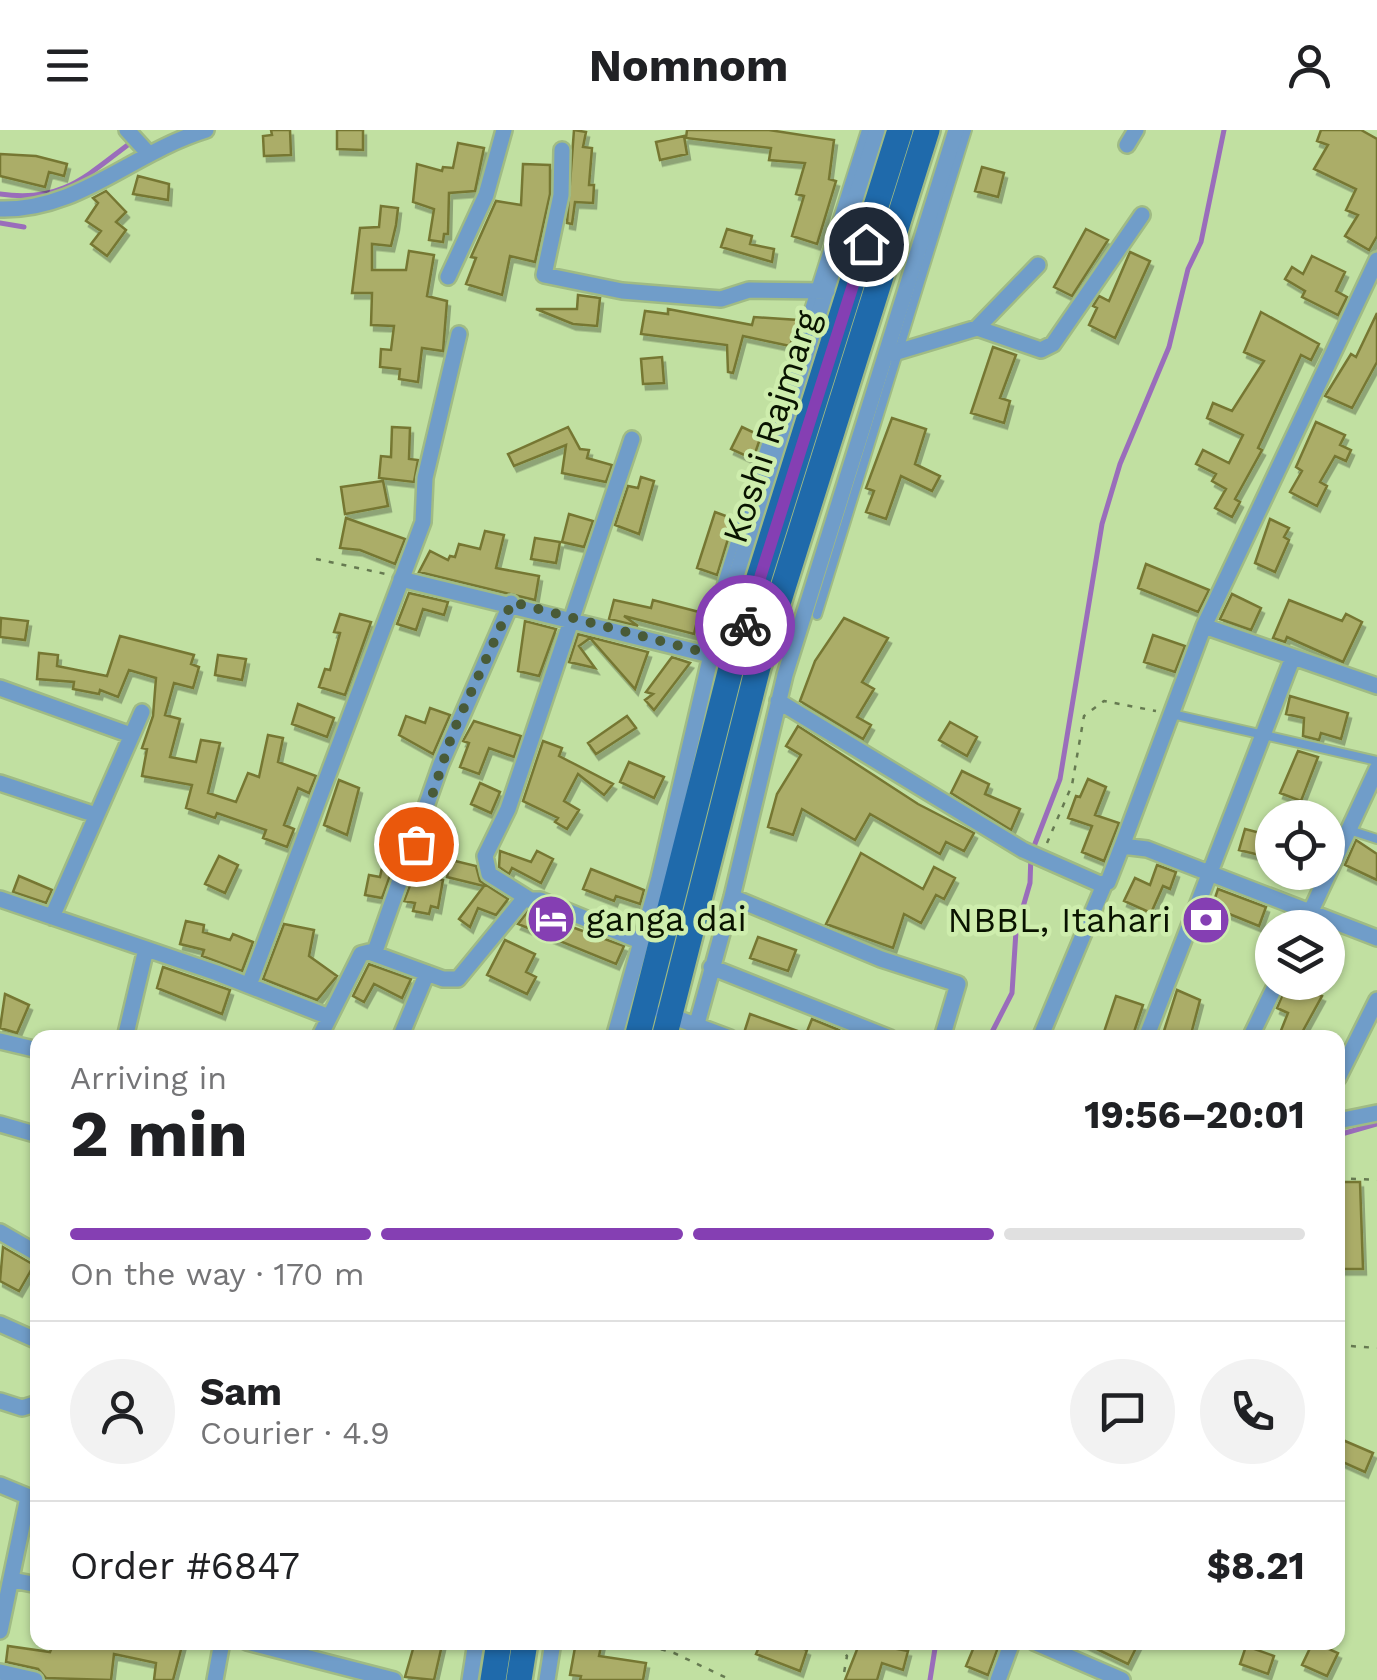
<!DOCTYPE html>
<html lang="en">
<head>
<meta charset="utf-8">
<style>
	:root { --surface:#fff; --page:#f2f2f2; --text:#202124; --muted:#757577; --line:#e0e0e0; --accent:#853fb3 }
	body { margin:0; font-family:"Work Sans",sans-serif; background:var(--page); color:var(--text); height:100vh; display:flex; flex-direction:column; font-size:38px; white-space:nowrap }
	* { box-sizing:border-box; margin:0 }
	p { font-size:32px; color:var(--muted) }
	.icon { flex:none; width:55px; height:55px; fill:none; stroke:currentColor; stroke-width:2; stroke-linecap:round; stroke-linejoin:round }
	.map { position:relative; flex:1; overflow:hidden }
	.side { position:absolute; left:30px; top:900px; width:1315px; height:620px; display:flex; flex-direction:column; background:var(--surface); border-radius:20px; box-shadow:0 2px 8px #0004 }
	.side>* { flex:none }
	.tools { position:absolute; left:1255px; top:670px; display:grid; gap:20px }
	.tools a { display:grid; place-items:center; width:90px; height:90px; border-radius:50%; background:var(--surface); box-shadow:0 2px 8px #0004; font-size:50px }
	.pin { position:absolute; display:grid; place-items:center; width:85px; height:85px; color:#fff; margin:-42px; border:5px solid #fff; border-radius:50%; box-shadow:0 2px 10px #0007 }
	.courier { position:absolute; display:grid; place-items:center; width:100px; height:100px; margin:-50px; border:8px solid #853fb3; border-radius:50%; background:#fff; color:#222; box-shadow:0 2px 12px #0007 }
	.overview em { font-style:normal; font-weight:700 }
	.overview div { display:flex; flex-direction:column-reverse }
	.overview { display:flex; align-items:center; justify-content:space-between; height:170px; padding:0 40px }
	h1 { font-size:65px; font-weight:700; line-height:75px }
	.bar { display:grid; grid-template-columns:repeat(4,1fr); gap:15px 10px; align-content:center; height:120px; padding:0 40px }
	.bar i { height:12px; border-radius:8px; background:var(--line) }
	.bar .current { background:var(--accent) }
	.bar p { grid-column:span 4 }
	.line { display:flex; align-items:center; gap:25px; padding:0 40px; border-top:2px solid var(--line) }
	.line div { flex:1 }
	.round { display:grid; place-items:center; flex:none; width:105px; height:105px; border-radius:52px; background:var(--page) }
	header { display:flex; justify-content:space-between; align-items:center; height:130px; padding:0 40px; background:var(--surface); font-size:45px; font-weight:700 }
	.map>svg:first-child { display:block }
</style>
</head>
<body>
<header><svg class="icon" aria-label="menu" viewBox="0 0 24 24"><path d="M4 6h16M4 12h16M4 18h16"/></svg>Nomnom<svg class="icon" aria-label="person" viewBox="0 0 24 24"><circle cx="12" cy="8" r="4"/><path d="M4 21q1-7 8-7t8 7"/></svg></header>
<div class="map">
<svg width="1377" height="1550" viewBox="0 0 1377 1550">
	<defs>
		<filter id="shadow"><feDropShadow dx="3" dy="5.5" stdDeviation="0" flood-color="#0004"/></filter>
	</defs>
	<rect width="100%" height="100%" fill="#c1e0a1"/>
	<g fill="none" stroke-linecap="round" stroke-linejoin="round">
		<path stroke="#9a6dbb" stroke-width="5" d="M 0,64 C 60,73 84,48 129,14
			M 0,93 L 24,97
			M 989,908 L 1012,863 L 1016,801 L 1030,753 L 1031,724 L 1060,649 L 1102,394 L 1120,334 L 1169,217 L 1188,139 L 1201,112 L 1224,0
			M 1338,1005 L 1377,994
			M 930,1550 L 936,1512"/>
	</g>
	<path fill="#abad68" stroke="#767733" stroke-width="2.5" filter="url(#shadow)" d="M 271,0 L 290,0 L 291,25 L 264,26 L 263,6 L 272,5 Z
		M 337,0 L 363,0 L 363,20 L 337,19 Z
		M 574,0 L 586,2 L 583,17 L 592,18 L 589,55 L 594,55 L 593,73 L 575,72 L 572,94 L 567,93 Z
		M 687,0 L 769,0 L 834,10 L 829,49 L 836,51 L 817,114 L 792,106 L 804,66 L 796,64 L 805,33 L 769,30 L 771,18 L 686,8 Z
		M 1321,0 L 1361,0 L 1377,9 L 1377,106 L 1369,120 L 1345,106 L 1358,85 L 1346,80 L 1356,59 L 1314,39 L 1328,15 L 1317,11 Z
		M 684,6 L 687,24 L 660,30 L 656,12 Z
		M 458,13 L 484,18 L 475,61 L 449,63 L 448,104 L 444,104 L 443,112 L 429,110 L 434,79 L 413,72 L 417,34 L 442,41 L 443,37 L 453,38 Z
		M 0,24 L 36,26 L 67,34 L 64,46 L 49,42 L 45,57 L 0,46 Z
		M 523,34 L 550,35 L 550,64 L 535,132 L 510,126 L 502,165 L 466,154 L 476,128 L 471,127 L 496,71 L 521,75 Z
		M 982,37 L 1004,43 L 998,67 L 975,61 Z
		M 138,46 L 169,54 L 168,70 L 133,64 Z
		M 106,61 L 126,82 L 116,92 L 126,100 L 107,126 L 91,114 L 101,101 L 86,91 L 98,73 L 93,68 Z
		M 381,76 L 398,78 L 396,95 L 391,116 L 372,114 L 372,140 L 406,140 L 409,121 L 434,125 L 427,166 L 447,171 L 443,221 L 422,218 L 418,252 L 399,249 L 400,239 L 380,237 L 381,219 L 391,220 L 394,196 L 371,195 L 372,163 L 352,163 L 360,98 L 379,97 Z
		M 727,99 L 752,106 L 750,114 L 774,119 L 772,132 L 721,117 Z
		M 1086,99 L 1108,110 L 1072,166 L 1054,157 Z
		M 1130,122 L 1150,131 L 1115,208 L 1089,195 L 1097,178 L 1093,176 L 1099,166 L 1109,171 Z
		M 1312,126 L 1345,142 L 1336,161 L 1347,167 L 1338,185 L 1302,167 L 1305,161 L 1285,149 L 1292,137 L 1303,144 Z
		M 578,165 L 600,168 L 597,196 L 573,194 L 536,179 L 577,179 Z
		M 668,179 L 752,195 L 754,187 L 798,190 L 790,216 L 743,206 L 733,243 L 728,242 L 727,215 L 641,204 L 645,181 L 668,184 Z
		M 1261,182 L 1319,214 L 1311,230 L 1301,225 L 1258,318 L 1262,320 L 1235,369 L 1240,372 L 1232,387 L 1215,378 L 1226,359 L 1212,351 L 1216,344 L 1196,334 L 1203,320 L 1229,333 L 1243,305 L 1207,288 L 1213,273 L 1232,281 L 1264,231 L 1244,222 Z
		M 1377,183 L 1377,232 L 1352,278 L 1325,266 L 1351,224 L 1356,227 Z
		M 993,217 L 1016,225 L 1000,268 L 1010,271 L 1004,293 L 971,283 Z
		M 662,227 L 664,253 L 643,254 L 641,229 Z
		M 892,288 L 926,299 L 915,334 L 940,346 L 932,361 L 901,346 L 886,389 L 866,382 L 874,361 L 866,358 Z
		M 1316,292 L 1345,305 L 1340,315 L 1351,320 L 1346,331 L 1335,326 L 1320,352 L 1327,356 L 1317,376 L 1290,362 L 1302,341 L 1296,337 Z
		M 392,297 L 410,298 L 409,329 L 418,330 L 414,352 L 379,348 L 381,326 L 391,327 Z
		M 568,297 L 580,319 L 589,320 L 587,328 L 612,335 L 606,352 L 562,343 L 566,315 L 514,336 L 508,324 Z
		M 742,297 L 761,306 L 753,329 L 731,319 Z
		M 641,347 L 654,351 L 639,404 L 615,395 L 628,356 L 638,358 Z
		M 383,351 L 388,376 L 345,384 L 341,357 Z
		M 715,382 L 734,389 L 717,445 L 697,438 Z
		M 569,384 L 593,391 L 584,417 L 562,412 Z
		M 346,388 L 405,409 L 395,434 L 360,420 L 340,418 Z
		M 1270,389 L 1289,398 L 1284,407 L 1289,410 L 1275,442 L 1255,433 Z
		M 485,401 L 504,405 L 496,438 L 539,446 L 535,470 L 419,442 L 430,421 L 448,430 L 450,426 L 455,427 L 459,414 L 480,419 Z
		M 535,408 L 560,412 L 556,433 L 531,429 Z
		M 1146,434 L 1209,460 L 1198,482 L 1138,458 Z
		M 409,463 L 448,472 L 444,485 L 423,479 L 416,500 L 397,494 Z
		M 1232,464 L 1261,478 L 1251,500 L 1220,489 Z
		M 614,470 L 651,478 L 653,470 L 699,482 L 694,504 L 624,486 L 638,496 L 609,489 Z
		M 1289,470 L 1342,491 L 1346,484 L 1362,492 L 1343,532 L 1287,507 L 1285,512 L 1273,508 Z
		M 340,484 L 371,492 L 345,565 L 319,557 L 325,539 L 330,540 L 340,503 L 334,502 Z
		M 1,488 L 28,491 L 25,510 L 0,507 Z
		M 844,488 L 888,508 L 862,552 L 874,559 L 857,587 L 871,595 L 863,609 L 800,571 L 815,531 Z
		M 525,491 L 556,499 L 539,546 L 518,541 Z
		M 578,504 L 648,522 L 635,559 L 590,508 L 579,516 L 595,538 L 569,532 Z
		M 1153,505 L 1185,516 L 1175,542 L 1144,532 Z
		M 120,506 L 194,525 L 191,534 L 199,537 L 193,558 L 174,553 L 165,585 L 180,589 L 170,627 L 196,632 L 201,610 L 220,613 L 208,663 L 236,672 L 248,643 L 259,647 L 268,605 L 283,608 L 278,632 L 316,646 L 309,663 L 298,658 L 284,695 L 294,699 L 287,717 L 263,708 L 266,700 L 217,683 L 215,688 L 186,678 L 192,655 L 142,646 L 147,619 L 142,618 L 153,586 L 156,548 L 129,540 L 118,567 L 100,560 L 99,564 L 73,559 L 74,552 L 37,549 L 39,523 L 58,525 L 57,536 L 107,546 Z
		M 218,525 L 246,529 L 242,550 L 215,545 Z
		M 672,527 L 690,533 L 654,580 L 645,570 L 653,564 L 646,562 Z
		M 1290,566 L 1348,583 L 1341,609 L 1321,603 L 1319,610 L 1303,606 L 1304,588 L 1286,584 Z
		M 298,574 L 334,588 L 327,607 L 292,594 Z
		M 430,578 L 450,585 L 433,624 L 399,605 L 406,586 L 425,593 Z
		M 627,586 L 636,598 L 596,624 L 588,613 Z
		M 474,591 L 521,606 L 514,627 L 489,618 L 479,644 L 460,637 L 469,613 L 463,611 Z
		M 950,592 L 977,607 L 967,626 L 939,610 Z
		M 798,596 L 918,674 L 974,703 L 964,721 L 946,712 L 940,724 L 870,684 L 855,710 L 802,679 L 793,705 L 768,697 L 777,664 L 801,625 L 786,616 Z
		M 543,611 L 562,618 L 559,626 L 613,654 L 604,665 L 578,644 L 564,671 L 579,680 L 567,699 L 555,692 L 558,688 L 523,671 Z
		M 1298,621 L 1318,627 L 1301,671 L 1280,663 Z
		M 629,632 L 664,647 L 654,668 L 620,652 Z
		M 962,641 L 989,654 L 985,664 L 1020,679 L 1011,700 L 951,663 Z
		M 1088,649 L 1106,657 L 1095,685 L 1119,693 L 1104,731 L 1082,722 L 1092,696 L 1068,688 L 1076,666 L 1080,667 Z
		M 339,650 L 359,658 L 347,705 L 324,695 Z
		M 480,653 L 500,662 L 491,683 L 471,674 Z
		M 1245,699 L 1272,706 L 1272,728 L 1239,720 Z
		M 1356,710 L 1377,724 L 1377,750 L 1345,735 Z
		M 500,721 L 531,732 L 537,721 L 553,729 L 541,753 L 512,738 L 509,744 L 499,737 Z
		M 861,723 L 923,759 L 934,737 L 955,748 L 944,769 L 936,765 L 921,793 L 904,784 L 893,818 L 826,794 Z
		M 385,724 L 397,726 L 382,768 L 365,765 L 369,745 L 380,747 Z
		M 219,726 L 238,735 L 225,763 L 205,754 Z
		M 451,730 L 476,736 L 480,751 L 508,769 L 496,785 L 478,778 L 470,797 L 459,789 L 484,756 L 447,747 Z
		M 1157,735 L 1176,742 L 1170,759 L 1163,756 L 1151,783 L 1124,771 L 1135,748 L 1150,755 Z
		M 591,739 L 644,760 L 640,774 L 616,766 L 614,771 L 583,759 Z
		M 414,745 L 443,750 L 438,778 L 431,776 L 429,784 L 413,781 L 415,773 L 404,771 Z
		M 19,746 L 52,760 L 46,773 L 13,762 Z
		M 1218,759 L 1266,777 L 1259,796 L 1212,777 Z
		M 528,781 L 624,816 L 616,834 L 518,794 Z
		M 186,791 L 204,795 L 203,802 L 230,810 L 233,804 L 253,812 L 242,841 L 202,826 L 204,820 L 180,814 Z
		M 284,794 L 314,800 L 309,826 L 337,846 L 317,870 L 263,849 Z
		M 758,807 L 796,820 L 788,841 L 750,828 Z
		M 505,810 L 535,824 L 526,842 L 536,847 L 527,864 L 487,845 Z
		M 369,834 L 411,849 L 402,868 L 374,854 L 364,872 L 353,866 Z
		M 163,837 L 230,860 L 222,884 L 157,858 Z
		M 1288,852 L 1322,866 L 1299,908 L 1278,908 L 1288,883 L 1277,878 Z
		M 1177,860 L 1200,870 L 1190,908 L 1164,901 Z
		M 5,864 L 29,875 L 17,903 L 0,898 Z
		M 1116,866 L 1143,875 L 1132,908 L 1102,908 Z
		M 750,884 L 806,904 L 812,889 L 839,900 L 836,908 L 759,908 L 744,903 Z
		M 1338,1052 L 1360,1052 L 1363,1139 L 1339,1139 Z
		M 3,1117 L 34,1135 L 19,1161 L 0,1151 Z
		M 1338,1308 L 1373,1323 L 1365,1342 L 1338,1330 Z
		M 54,1512 L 183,1512 L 173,1550 L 154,1550 L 156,1533 L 114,1524 L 111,1550 L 46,1548 L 38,1539 L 6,1532 L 8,1516 L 50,1522 Z
		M 415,1512 L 442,1515 L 434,1550 L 405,1547 Z
		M 576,1512 L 602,1512 L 599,1526 L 646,1533 L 643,1550 L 580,1550 L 581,1546 L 570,1545 Z
		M 761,1512 L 786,1512 L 807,1520 L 800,1541 L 756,1524 Z
		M 860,1512 L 908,1521 L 903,1540 L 882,1533 L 877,1550 L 845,1550 Z
		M 976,1512 L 1000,1512 L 988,1545 L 966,1536 Z
		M 1082,1512 L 1139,1512 L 1128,1534 Z
		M 1313,1512 L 1338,1523 L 1327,1546 L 1302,1535 Z
		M 1246,1516 L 1274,1526 L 1268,1544 L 1240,1534 Z"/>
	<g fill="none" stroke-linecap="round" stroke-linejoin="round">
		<g stroke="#a0bb84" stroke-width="12">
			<path id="service" d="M 817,485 L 967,0
				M 700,522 L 866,0
				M 1172,584 L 1377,631
				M 1349,700 L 1377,709"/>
		</g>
		<g stroke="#a0bb84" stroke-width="20">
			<path id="minor" d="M 127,0 L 148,23
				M 1127,15 L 1136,0
				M 562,20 L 561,65 L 544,145 L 622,161 L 721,169 L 749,160 L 827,161
				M 0,79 C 79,81 131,23 206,0
				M 448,147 L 486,65 L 504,0
				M 977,198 L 1038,135
				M 887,225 L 977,198 L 1041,220 L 1053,214 L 1142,85
				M 401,449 L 718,527
				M 1204,496 L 1377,556
				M 0,558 L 131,605
				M 778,571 L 1023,720 L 1100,754 L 1108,752 L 1122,716 L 1147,719 L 1377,808
				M 0,653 L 96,685
				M 1122,716 L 1204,496 L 1377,130
				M 732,767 L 881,829 L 958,854 L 942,908
				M 0,769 L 217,843 L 329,887
				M 529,769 L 489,744 L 485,726 L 508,679 L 632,309
				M 52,787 L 142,582
				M 1303,798 L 1377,639
				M 374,824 L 441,634 L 511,473
				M 711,837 L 890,908
				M 249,855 L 423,392 L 425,348 L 459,204
				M 663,883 L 730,908
				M 125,908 L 146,819
				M 319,908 L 361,824 L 369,822 L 443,849 L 458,849 L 523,770 L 540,770 L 640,811
				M 400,908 L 427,843
				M 614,908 L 659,748 L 711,525 L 877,0
				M 693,908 L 732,767 L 785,545 L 956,0
				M 1040,908 L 1104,755
				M 1146,908 L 1293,527
				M 1250,908 L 1277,852
				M 0,911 L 38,920
				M 1338,948 L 1377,870
				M 1338,991 L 1377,983
				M 0,994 L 38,1005
				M 0,1102 L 38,1124
				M 0,1194 L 38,1211
				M 0,1271 L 22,1278 L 38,1273
				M 0,1355 L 34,1369
				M 12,1450 L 38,1455
				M 0,1501 L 28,1367
				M 247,1512 L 394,1550
				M 1034,1512 L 1122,1550
				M 0,1542 L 35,1550
				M 215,1550 L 222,1512
				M 470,1550 L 476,1512
				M 547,1550 L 553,1512
				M 998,1550 L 1012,1512"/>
		</g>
		<g stroke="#a0bb84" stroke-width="30">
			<path id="primary" d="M 637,908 L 733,530 L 900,0
				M 664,908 L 758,537 L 927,0
				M 493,1550 L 499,1512
				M 519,1550 L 525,1512"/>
		</g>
		<path stroke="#667a51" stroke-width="2.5" stroke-dasharray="5 8" stroke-linecap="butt" d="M 316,429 L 386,444
			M 1047,713 L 1072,655 L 1084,586 L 1104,571 L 1156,581
			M 1338,1048 L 1377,1050
			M 1338,1215 L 1377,1218
			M 636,1512 L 674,1523 L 731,1550
			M 824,1512 L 837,1516 L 847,1526 L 844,1543"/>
		<use href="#service" stroke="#709dc9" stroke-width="8"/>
		<use href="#minor" stroke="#709dc9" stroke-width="15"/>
		<use href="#primary" stroke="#1f6aab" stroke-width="25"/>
	</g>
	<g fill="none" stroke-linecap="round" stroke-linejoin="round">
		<path stroke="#495b38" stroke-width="10" stroke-dasharray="0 18" d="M 416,714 L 453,602 L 512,472 L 733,530 L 745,495"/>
		<path stroke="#853fb3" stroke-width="12" d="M 745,495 L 866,114"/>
	</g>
	<defs>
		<g id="hotel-disc" transform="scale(2.5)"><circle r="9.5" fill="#853fb3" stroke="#ceedad"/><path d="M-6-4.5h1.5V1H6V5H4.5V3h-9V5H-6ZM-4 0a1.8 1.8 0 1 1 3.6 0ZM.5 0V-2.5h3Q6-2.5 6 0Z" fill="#fff"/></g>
		<g id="bank-disc" transform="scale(2.5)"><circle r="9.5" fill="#853fb3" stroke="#ceedad"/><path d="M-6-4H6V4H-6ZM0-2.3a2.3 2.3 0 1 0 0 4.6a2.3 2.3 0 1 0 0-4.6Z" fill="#fff"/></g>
	</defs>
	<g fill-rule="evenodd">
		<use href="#hotel-disc" x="551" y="789"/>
		<use href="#bank-disc" x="1206" y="790"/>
	</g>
	<g text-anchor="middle" stroke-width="9" stroke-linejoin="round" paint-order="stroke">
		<g font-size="35" fill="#091300" stroke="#ceedad">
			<text transform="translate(771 297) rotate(-72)" y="12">Koshi Rajmarg</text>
		</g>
		<g font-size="35" fill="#091300" stroke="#ceedad" text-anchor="start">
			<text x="586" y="801">ganga dai</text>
			<text x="1171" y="802" text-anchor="end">NBBL, Itahari</text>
		</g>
	</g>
</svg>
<div class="tools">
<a><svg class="icon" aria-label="locate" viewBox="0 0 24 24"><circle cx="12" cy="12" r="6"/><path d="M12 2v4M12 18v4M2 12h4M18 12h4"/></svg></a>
<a><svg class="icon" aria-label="layers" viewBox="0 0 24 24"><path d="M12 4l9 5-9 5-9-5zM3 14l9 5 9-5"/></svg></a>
</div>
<div class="pin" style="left:416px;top:714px;background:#ea580c"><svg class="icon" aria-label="bag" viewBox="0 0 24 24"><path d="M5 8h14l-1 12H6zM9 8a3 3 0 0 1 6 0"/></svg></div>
<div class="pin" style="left:866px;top:114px;background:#1f2937"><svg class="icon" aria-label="home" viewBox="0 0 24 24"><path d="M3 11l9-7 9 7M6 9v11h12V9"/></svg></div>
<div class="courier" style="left:745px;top:495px"><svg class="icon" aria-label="bike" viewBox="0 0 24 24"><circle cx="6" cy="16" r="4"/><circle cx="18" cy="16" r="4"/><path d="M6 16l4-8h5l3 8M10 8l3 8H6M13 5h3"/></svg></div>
<section class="side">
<div class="overview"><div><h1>2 min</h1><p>Arriving in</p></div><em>19:56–20:01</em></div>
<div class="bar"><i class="current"></i><i class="current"></i><i class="current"></i><i></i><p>On the way · 170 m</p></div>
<div class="line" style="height:180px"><a class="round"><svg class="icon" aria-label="person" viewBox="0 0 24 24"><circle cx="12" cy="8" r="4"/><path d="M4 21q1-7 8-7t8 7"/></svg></a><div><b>Sam</b><p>Courier · 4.9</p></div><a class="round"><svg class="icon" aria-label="chat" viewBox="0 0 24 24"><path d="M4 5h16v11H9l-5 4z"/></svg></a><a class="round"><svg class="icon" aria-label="phone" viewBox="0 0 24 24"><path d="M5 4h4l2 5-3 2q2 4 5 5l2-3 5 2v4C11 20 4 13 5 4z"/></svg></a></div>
<div class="line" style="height:130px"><div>Order #6847</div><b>$8.21</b></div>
</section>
</div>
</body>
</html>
